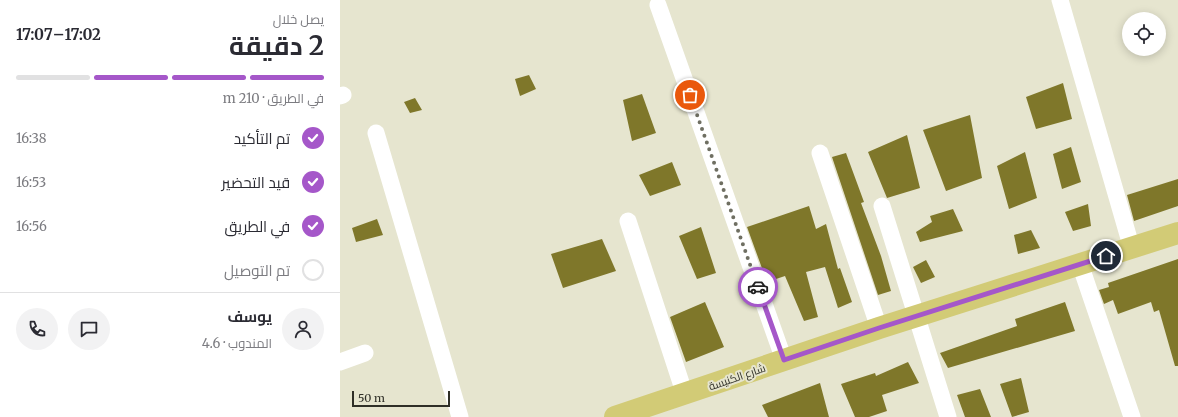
<!DOCTYPE html>
<html lang="ar">
<head>
<meta charset="utf-8">
<style>
	:root { --surface:#fff; --page:#f2f2f3; --text:#2b2b33; --muted:#7c7c81; --line:#e1e1e2; --accent:#a557c9 }
	body { margin:0; font-family:Merriweather,Cairo,serif; background:var(--page); color:var(--text); direction:rtl; height:100vh; display:flex; flex-direction:column; font-size:15px; white-space:nowrap }
	* { box-sizing:border-box; margin:0 }
	p { font-size:13px; color:var(--muted) }
	.icon { flex:none; width:22px; height:22px; fill:none; stroke:currentColor; stroke-width:2; stroke-linecap:round; stroke-linejoin:round }
	.map { position:relative; flex:1; overflow:hidden; direction:ltr }
	.panel { display:flex; flex-direction:column; background:var(--surface); width:340px }
	.panel>* { flex:none }
	.buttons { position:absolute; left:782px; top:12px; display:grid; gap:8px }
	.buttons a { display:grid; place-items:center; width:44px; height:44px; border-radius:50%; background:var(--surface); box-shadow:0 2px 10px #0003; font-size:20px }
	.scale { position:absolute; left:12px; bottom:10px; width:98px; box-sizing:border-box; padding-left:4px; border:2px solid #2f2f27; border-top:0; font-size:11px; line-height:14px; white-space:nowrap; color:#2f2f27; -webkit-text-stroke:3px #e6e5cf; paint-order:stroke }
	.pin { position:absolute; display:grid; place-items:center; width:34px; height:34px; color:#fff; margin:-17px; border:2px solid #fff; border-radius:50%; box-shadow:0 1px 4px #0007 }
	.courier { position:absolute; display:grid; place-items:center; width:40px; height:40px; margin:-20px; border:3px solid #a557c9; border-radius:50%; background:#fff; color:#222; box-shadow:0 1px 5px #0007 }
	.headline em { font-style:normal; font-weight:700 }
	.headline div { display:flex; flex-direction:column-reverse }
	.headline { display:flex; align-items:center; justify-content:space-between; height:68px; padding:0 16px }
	h1 { font-size:26px; font-weight:700; line-height:30px }
	.bar { display:grid; grid-template-columns:repeat(4,1fr); gap:6px 4px; align-content:center; height:48px; padding:0 16px }
	.bar i { height:5px; border-radius:3px; background:var(--line) }
	.bar .active { background:var(--accent) }
	.bar p { grid-column:span 4 }
	.line { display:flex; align-items:center; gap:10px; padding:0 16px; border-top:1px solid var(--line) }
	.line div { flex:1 }
	.round { display:grid; place-items:center; flex:none; width:42px; height:42px; border-radius:21px; background:var(--page) }
	ol { padding:0 16px; list-style:none }
	li { display:flex; align-items:center; gap:12px; height:44px }
	li p { margin-inline-start:auto }
	li .icon { padding:4px; border-radius:50%; background:var(--accent); color:#fff; stroke-width:4 }
	li:last-child { color:var(--muted) }
	li i { width:22px; height:22px; border:2px solid var(--line); border-radius:50% }
	main { display:flex; flex:1; min-height:0 }
	.map>svg:first-child { display:block }
</style>
</head>
<body>
<main>
<div class="map">
<svg width="838" height="417" viewBox="0 0 838 417">
	<rect width="100%" height="100%" fill="#e6e5cf"/>
	<path fill="#7f772a" d="M 189,75 L 196,89 L 180,96 L 175,79 Z
		M 723,83 L 732,119 L 696,129 L 686,97 Z
		M 302,94 L 316,133 L 292,141 L 283,100 Z
		M 75,98 L 82,110 L 70,113 L 64,102 Z
		M 630,115 L 642,178 L 606,191 L 583,130 Z
		M 567,135 L 580,188 L 547,198 L 528,152 Z
		M 731,147 L 741,182 L 722,189 L 713,154 Z
		M 685,152 L 697,198 L 669,209 L 657,166 Z
		M 506,153 L 524,202 L 521,203 L 541,256 L 551,291 L 538,295 L 492,157 Z
		M 332,162 L 341,185 L 310,196 L 299,175 Z
		M 838,179 L 838,206 L 794,221 L 787,195 Z
		M 748,204 L 751,226 L 733,231 L 725,212 Z
		M 469,206 L 476,229 L 486,224 L 498,269 L 500,268 L 512,302 L 498,308 L 485,267 L 466,272 L 478,317 L 464,321 L 445,276 L 427,282 L 407,227 Z
		M 613,209 L 623,231 L 580,242 L 576,232 L 592,222 L 590,216 Z
		M 37,219 L 43,235 L 16,242 L 12,228 Z
		M 361,227 L 376,273 L 357,279 L 339,236 Z
		M 691,230 L 700,248 L 678,254 L 674,235 Z
		M 262,239 L 276,271 L 223,288 L 211,254 Z
		M 838,259 L 838,366 L 835,366 L 819,310 L 814,312 L 811,302 L 778,314 L 773,300 L 764,304 L 759,290 L 769,287 L 768,283 Z
		M 586,260 L 595,277 L 581,283 L 573,267 Z
		M 365,302 L 384,347 L 346,362 L 330,317 Z
		M 725,302 L 735,331 L 608,368 L 600,353 L 677,326 L 675,319 Z
		M 568,362 L 579,383 L 542,395 L 547,411 L 529,417 L 515,417 L 501,384 L 535,373 L 536,376 Z
		M 681,378 L 689,412 L 672,417 L 660,384 Z
		M 480,383 L 489,417 L 428,417 L 422,405 Z
		M 640,389 L 651,417 L 625,417 L 617,395 Z"/>
	<g fill="none" stroke-linecap="round" stroke-linejoin="round">
		<path stroke="#fff" stroke-width="17" d="M 720,0 L 792,249
			M 318,5 L 444,360
			M 0,96 L 3,95
			M 36,133 L 120,417
			M 480,153 L 539,328
			M 542,206 L 608,417
			M 288,221 L 345,395
			M 740,264 L 792,417
			M 0,362 L 25,353"/>
		<path stroke="#d2cb76" stroke-width="22" d="M 275,417 L 539,328 L 838,233"/>
	</g>
	<g fill="none" stroke-linecap="round" stroke-linejoin="round">
		<path stroke="#6f6f62" stroke-width="4" stroke-dasharray="0 7.2" d="M 350,95 L 418,287"/>
		<path stroke="#a557c9" stroke-width="5" d="M 418,287 L 444,360 L 539,328 L 766,256"/>
	</g>
	<g text-anchor="middle" stroke-width="4" stroke-linejoin="round" paint-order="stroke">
		<g font-size="11" fill="#2f2f27" stroke="#e6e5cf">
			<text transform="translate(397 377) rotate(-19)" y="4">شارع الكنيسة</text>
		</g>
	</g>
</svg>
<div class="buttons">
<a><svg class="icon" aria-label="locate" viewBox="0 0 24 24"><circle cx="12" cy="12" r="6"/><path d="M12 2v4M12 18v4M2 12h4M18 12h4"/></svg></a>
</div>
<div class="scale">50 m</div>
<div class="pin" style="left:350px;top:95px;background:#ea580c"><svg class="icon" aria-label="bag" viewBox="0 0 24 24"><path d="M5 8h14l-1 12H6zM9 8a3 3 0 0 1 6 0"/></svg></div>
<div class="pin" style="left:766px;top:256px;background:#1f2937"><svg class="icon" aria-label="home" viewBox="0 0 24 24"><path d="M3 11l9-7 9 7M6 9v11h12V9"/></svg></div>
<div class="courier" style="left:418px;top:287px"><svg class="icon" aria-label="car" viewBox="0 0 24 24"><path d="M5 17H2v-5l4-1 3-4h7l3 4 3 1v5h-3M9 17h6M6 11h13"/><circle cx="7" cy="17" r="2"/><circle cx="17" cy="17" r="2"/></svg></div>
</div>
<section class="panel">
<div class="headline"><div><h1>2 دقيقة</h1><p>يصل خلال</p></div><em>17:02–17:07</em></div>
<div class="bar"><i class="active"></i><i class="active"></i><i class="active"></i><i></i><p>في الطريق · 210 m</p></div>
<ol>
<li><svg class="icon" aria-label="check" viewBox="0 0 24 24"><path d="M5 12l5 5 9-10"/></svg>تم التأكيد<p>16:38</p></li>
<li><svg class="icon" aria-label="check" viewBox="0 0 24 24"><path d="M5 12l5 5 9-10"/></svg>قيد التحضير<p>16:53</p></li>
<li><svg class="icon" aria-label="check" viewBox="0 0 24 24"><path d="M5 12l5 5 9-10"/></svg>في الطريق<p>16:56</p></li>
<li><i></i>تم التوصيل</li>
</ol>
<div class="line" style="height:72px"><a class="round"><svg class="icon" aria-label="person" viewBox="0 0 24 24"><circle cx="12" cy="8" r="4"/><path d="M4 21q1-7 8-7t8 7"/></svg></a><div><b>يوسف</b><p>المندوب · 4.6</p></div><a class="round"><svg class="icon" aria-label="chat" viewBox="0 0 24 24"><path d="M4 5h16v11H9l-5 4z"/></svg></a><a class="round"><svg class="icon" aria-label="phone" viewBox="0 0 24 24"><path d="M5 4h4l2 5-3 2q2 4 5 5l2-3 5 2v4C11 20 4 13 5 4z"/></svg></a></div>
</section>
</main>
</body>
</html>
